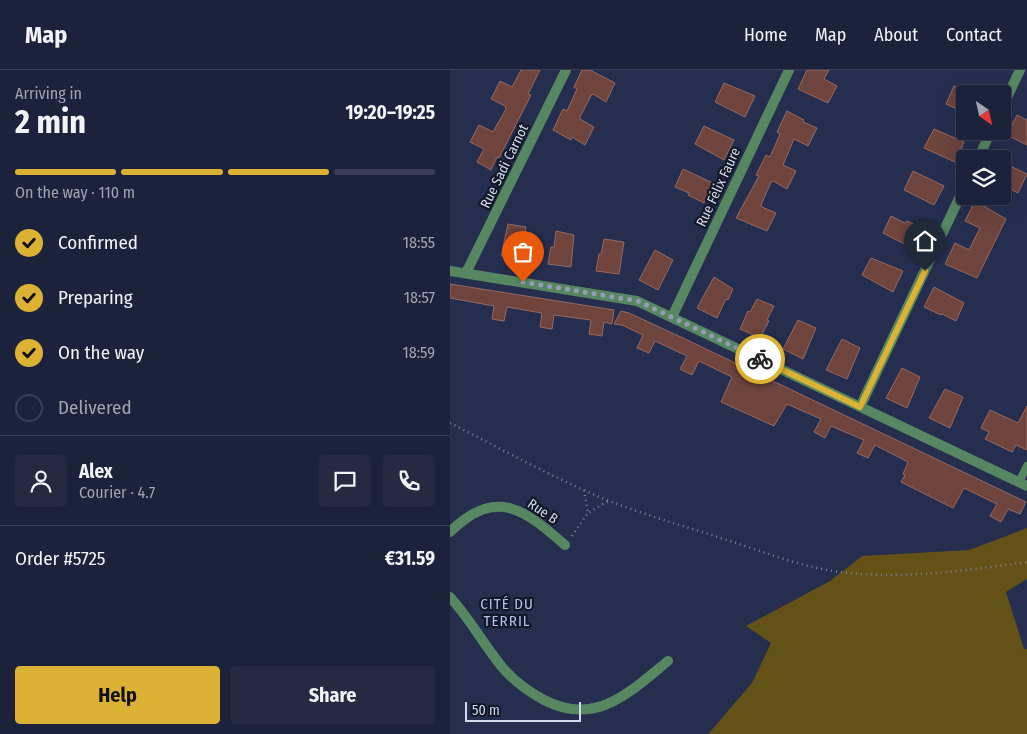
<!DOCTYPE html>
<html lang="en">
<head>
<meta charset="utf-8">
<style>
	:root { --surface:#1c223b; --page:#252a42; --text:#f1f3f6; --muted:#a0a4af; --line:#3a3f55; --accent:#dbb233 }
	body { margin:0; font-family:"Fira Sans Condensed",sans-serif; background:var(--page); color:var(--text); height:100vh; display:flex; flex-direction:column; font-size:19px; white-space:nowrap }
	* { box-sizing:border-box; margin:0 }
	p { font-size:16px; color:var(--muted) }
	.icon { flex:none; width:28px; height:28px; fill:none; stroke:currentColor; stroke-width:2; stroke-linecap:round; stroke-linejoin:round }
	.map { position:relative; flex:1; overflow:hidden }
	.details { display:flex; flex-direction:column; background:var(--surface); width:450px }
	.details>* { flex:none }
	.needle { width:32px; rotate:146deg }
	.buttons { position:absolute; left:506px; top:15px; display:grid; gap:10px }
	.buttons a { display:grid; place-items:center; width:55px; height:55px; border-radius:5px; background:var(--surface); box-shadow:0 5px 20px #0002,0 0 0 1px var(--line); font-size:25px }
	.scale { position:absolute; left:15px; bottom:12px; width:116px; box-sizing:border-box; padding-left:5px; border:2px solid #d2d9ee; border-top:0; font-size:14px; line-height:18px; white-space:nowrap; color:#d2d9ee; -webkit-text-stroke:4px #131827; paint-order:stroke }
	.pin { position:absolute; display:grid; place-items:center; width:42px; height:42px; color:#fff; margin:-51px -21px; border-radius:50% 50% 50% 0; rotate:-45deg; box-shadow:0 0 5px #0007 }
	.pin .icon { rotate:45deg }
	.courier { position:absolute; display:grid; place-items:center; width:50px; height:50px; margin:-25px; border:4px solid #dbb233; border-radius:50%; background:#fff; color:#222; box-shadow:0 1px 6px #0007 }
	.summary em { font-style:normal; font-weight:700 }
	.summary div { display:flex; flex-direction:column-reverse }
	.summary { display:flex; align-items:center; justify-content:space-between; height:85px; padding:0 15px }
	h1 { font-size:32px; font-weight:700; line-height:38px }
	.bar { display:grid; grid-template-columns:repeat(4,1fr); gap:8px 5px; align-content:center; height:60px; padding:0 15px }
	.bar i { height:6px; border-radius:4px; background:var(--line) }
	.bar .current { background:var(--accent) }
	.bar p { grid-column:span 4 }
	.line { display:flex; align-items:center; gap:12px; padding:0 15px; border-top:1px solid var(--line) }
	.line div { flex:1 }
	.round { display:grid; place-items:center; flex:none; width:52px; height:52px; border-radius:5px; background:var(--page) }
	ol { padding:0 15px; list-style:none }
	li { display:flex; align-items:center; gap:15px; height:55px }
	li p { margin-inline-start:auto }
	li .icon { padding:5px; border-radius:50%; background:var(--accent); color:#111; stroke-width:4 }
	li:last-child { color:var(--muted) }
	li i { width:28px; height:28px; border:2px solid var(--line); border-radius:50% }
	.action { display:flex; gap:10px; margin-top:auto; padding:10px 15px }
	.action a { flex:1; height:58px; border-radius:5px; background:var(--accent); color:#111; font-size:20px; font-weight:700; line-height:58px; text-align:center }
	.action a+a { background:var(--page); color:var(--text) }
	header { display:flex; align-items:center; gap:30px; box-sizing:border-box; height:70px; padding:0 25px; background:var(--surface); border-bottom:1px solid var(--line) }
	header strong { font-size:24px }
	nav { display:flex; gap:28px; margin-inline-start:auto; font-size:18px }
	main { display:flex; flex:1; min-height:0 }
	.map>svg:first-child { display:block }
</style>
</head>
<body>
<header>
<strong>Map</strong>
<nav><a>Home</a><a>Map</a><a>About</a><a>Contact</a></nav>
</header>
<main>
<section class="details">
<div class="summary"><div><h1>2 min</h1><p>Arriving in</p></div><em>19:20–19:25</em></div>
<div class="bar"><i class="current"></i><i class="current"></i><i class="current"></i><i></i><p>On the way · 110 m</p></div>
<ol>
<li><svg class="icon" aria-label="check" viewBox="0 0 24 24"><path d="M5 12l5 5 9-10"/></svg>Confirmed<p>18:55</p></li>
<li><svg class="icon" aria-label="check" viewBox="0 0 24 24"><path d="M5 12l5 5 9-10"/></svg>Preparing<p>18:57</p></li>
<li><svg class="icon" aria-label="check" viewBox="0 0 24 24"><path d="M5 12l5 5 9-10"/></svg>On the way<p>18:59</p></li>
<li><i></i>Delivered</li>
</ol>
<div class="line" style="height:90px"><a class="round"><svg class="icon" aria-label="person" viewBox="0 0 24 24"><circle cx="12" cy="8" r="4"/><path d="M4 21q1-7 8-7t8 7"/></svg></a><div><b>Alex</b><p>Courier · 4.7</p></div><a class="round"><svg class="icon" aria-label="chat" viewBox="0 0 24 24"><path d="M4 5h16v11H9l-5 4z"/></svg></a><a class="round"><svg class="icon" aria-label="phone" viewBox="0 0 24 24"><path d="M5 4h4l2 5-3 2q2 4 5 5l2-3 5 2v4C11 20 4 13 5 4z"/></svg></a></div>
<div class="line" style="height:65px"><div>Order #5725</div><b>€31.59</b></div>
<div class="action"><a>Help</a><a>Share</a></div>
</section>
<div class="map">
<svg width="577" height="664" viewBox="0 0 577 664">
	<rect width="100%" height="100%" fill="#252e4f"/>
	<path fill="#635117" d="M 577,458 L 577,509 L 556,522 L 574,579 L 577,579 L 577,664 L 258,664 L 302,613 L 321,573 L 296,556 L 380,511 L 412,486 L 519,480 Z"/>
	<path fill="#6e443d" stroke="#976961" d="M 71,0 L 90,0 L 78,24 L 81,25 L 49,88 L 47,87 L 41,100 L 27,92 L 34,79 L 20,72 L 29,55 L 43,62 L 56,39 L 55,36 L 41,29 L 50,11 L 62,17 Z
		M 132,0 L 140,0 L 165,13 L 156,32 L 143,24 L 141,26 L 130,47 L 130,49 L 144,57 L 135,75 L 122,67 L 121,70 L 103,60 L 113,39 L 117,41 L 127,19 L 124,17 Z
		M 357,0 L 379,0 L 374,9 L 387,16 L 378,33 L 348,19 Z
		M 274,13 L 305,26 L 295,47 L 265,32 Z
		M 504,16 L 515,21 L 515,43 L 496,34 Z
		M 337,41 L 354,50 L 353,52 L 367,58 L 358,76 L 344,69 L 333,95 L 346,101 L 337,119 L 323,111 L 321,112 L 311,135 L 312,137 L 326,143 L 317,161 L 286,148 L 309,106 L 306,105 L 316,85 L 320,87 L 330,64 L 327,62 Z
		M 567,45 L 577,50 L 577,75 L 557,65 Z
		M 254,56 L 284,70 L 274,90 L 245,74 Z
		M 484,59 L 514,72 L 505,92 L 474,78 Z
		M 552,92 L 577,104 L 568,123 L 552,115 Z
		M 233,99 L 263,113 L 254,133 L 238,125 L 239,123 L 225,117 Z
		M 463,101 L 494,116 L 484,135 L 454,120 Z
		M 525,131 L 556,149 L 527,208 L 495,194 L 505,173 L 519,180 L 530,158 L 515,151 Z
		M 441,146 L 455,153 L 457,151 L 474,159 L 464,179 L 433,163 Z
		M 58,154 L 76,157 L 74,172 L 76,172 L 73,190 L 51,186 Z
		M 106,161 L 124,165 L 121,197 L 98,194 L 101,177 L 104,177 Z
		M 154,169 L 174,172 L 169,204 L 146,201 L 149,184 L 151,184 Z
		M 205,180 L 223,190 L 208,220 L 189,210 Z
		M 421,188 L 453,201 L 443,222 L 412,205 Z
		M 264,207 L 283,219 L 278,230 L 276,229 L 267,248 L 247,238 Z
		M 0,214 L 164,240 L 162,254 L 154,252 L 152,266 L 139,264 L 141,250 L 104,245 L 102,259 L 90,257 L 92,243 L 57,237 L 54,251 L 42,249 L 44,236 L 0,228 Z
		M 484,217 L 514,233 L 506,251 L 492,244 L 491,245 L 474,237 Z
		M 307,229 L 324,236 L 317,250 L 319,251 L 310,268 L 290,259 L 298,241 L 300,242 Z
		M 171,241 L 179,243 L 235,269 L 576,432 L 570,444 L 558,439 L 551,452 L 540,446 L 547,434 L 514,418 L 503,438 L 451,412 L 455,405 L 453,404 L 458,392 L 425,375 L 418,388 L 407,383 L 414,370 L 381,356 L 375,368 L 364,362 L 371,349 L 337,334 L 324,356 L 271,332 L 282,307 L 249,291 L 242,305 L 230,299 L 237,286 L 205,271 L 199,283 L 187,278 L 193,265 L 172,255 L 164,254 Z
		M 348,250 L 366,258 L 353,289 L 333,279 Z
		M 392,269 L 410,278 L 397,309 L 376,300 Z
		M 452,298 L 470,307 L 457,338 L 436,328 Z
		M 495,319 L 513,327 L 500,358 L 479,348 Z
		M 577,336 L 577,380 L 566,375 L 562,382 L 535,369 L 539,362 L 531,358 L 540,340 L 568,353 Z"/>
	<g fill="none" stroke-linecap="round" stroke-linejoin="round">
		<path stroke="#79819c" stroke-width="2.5" stroke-dasharray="1 4" stroke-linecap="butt" d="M 0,353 C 52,379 103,408 157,430 C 197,446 241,458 283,472 C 320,484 360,500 400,503 C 459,509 518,500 577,492
			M 134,420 L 138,443 L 158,431
			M 122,466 L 138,443"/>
		<path stroke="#568761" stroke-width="8" d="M 569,412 L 577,396"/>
		<path stroke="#568761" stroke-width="10" d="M 552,38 L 570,0
			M 528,89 L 541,61
			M 0,201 L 187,231 L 577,416
			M 16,203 L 116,0
			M 222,247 L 339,0
			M 410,337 L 515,116
			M 0,462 C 46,416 75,440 115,475
			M 0,527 C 20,549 34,575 52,597 C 64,611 79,622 94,630 C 146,657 180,622 218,591"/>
	</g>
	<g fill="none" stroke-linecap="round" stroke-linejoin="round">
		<path stroke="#959db6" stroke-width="5" stroke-dasharray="0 9" d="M 73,212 L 188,231 L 310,289"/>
		<path stroke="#dbb233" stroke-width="6" d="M 310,289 L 410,337 L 475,201"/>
	</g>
	<g text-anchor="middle" stroke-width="4.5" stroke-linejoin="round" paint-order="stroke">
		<g font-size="14" fill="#d2d9ee" stroke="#131827">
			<text transform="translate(54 96) rotate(-64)" y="5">Rue Sadi Carnot</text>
			<text transform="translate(268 117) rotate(-65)" y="5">Rue Félix Faure</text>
			<text transform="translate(93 441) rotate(34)" y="5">Rue B</text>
		</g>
		<g font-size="15" letter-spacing="1" fill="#b1bfe8" stroke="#131827">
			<text x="57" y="539">CITÉ DU<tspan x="57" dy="17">TERRIL</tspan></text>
		</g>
	</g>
</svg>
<div class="buttons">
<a><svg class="needle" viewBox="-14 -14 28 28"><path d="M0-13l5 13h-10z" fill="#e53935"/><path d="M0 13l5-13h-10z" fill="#a0a4af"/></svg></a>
<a><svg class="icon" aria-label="layers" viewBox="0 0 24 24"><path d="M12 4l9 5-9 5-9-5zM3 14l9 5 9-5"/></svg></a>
</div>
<div class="scale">50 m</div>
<div class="pin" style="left:73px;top:212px;background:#ea580c"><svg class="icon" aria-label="bag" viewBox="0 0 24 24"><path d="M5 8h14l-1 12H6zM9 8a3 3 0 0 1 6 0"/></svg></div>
<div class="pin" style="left:475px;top:201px;background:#1f2937"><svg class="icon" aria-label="home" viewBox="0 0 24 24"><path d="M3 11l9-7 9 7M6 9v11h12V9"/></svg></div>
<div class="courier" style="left:310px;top:289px"><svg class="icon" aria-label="bike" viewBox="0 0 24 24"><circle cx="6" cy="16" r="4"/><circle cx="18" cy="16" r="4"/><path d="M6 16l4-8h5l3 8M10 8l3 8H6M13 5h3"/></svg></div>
</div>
</main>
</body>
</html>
